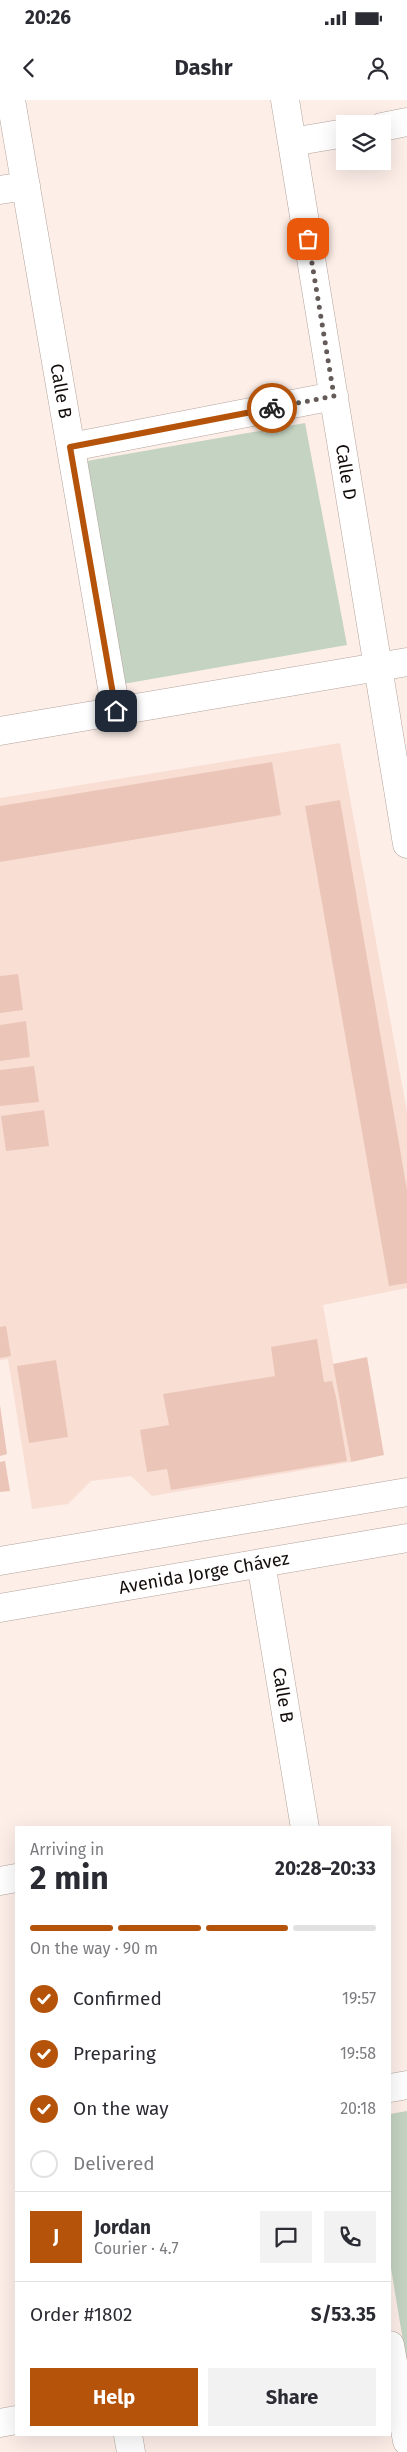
<!DOCTYPE html>
<html lang="en">
<head>
<meta charset="utf-8">
<style>
	:root { --surface:#fff; --page:#f2f2f3; --text:#2b2b33; --muted:#7c7c81; --line:#e1e1e2; --accent:#b45309 }
	body { margin:0; font-family:"Fira Sans",sans-serif; background:var(--page); color:var(--text); height:100vh; display:flex; flex-direction:column; font-size:19px; white-space:nowrap }
	* { box-sizing:border-box; margin:0 }
	p { font-size:16px; color:var(--muted) }
	.icon { flex:none; width:28px; height:28px; fill:none; stroke:currentColor; stroke-width:2; stroke-linecap:round; stroke-linejoin:round }
	.map { position:relative; flex:1; overflow:hidden }
	.details { position:absolute; left:15px; top:1726px; width:376px; height:610px; display:flex; flex-direction:column; background:var(--surface); border-radius:0px; box-shadow:0 5px 20px #0002 }
	.details>* { flex:none }
	.tools { position:absolute; left:336px; top:15px; display:grid; gap:10px }
	.tools a { display:grid; place-items:center; width:55px; height:55px; border-radius:0px; background:var(--surface); box-shadow:0 5px 20px #0002; font-size:25px }
	.pin { position:absolute; display:grid; place-items:center; width:42px; height:42px; color:#fff; margin:-21px; border-radius:10px; box-shadow:0 2px 8px #0006 }
	.courier { position:absolute; display:grid; place-items:center; width:50px; height:50px; margin:-25px; border:4px solid #b45309; border-radius:50%; background:#fff; color:#222; box-shadow:0 1px 6px #0007 }
	.summary em { font-style:normal; font-weight:700 }
	.summary div { display:flex; flex-direction:column-reverse }
	.summary { display:flex; align-items:center; justify-content:space-between; height:85px; padding:0 15px }
	h1 { font-size:32px; font-weight:700; line-height:38px }
	.bar { display:grid; grid-template-columns:repeat(4,1fr); gap:8px 5px; align-content:center; height:60px; padding:0 15px }
	.bar i { height:6px; border-radius:4px; background:var(--line) }
	.bar .active { background:var(--accent) }
	.bar p { grid-column:span 4 }
	.line { display:flex; align-items:center; gap:12px; padding:0 15px; border-top:1px solid var(--line) }
	.line div { flex:1 }
	.round { display:grid; place-items:center; flex:none; width:52px; height:52px; border-radius:0px; background:var(--page) }
	ol { padding:0 15px; list-style:none }
	li { display:flex; align-items:center; gap:15px; height:55px }
	li p { margin-inline-start:auto }
	li .icon { padding:5px; border-radius:50%; background:var(--accent); color:#fff; stroke-width:4 }
	li:last-child { color:var(--muted) }
	li i { width:28px; height:28px; border:2px solid var(--line); border-radius:50% }
	.primary-button { display:flex; gap:10px; margin-top:auto; padding:10px 15px }
	.primary-button a { flex:1; height:58px; border-radius:0px; background:var(--accent); color:#fff; font-size:20px; font-weight:700; line-height:58px; text-align:center }
	.primary-button a+a { background:var(--page); color:var(--text) }
	.status { display:flex; justify-content:space-between; align-items:center; height:35px; padding:0 25px; background:var(--surface); direction:ltr }
	.status svg { height:14px; fill:currentColor }
	header { display:flex; justify-content:space-between; align-items:center; height:65px; padding:0 15px; background:var(--surface); font-size:22px; font-weight:700 }
	.map>svg:first-child { display:block }
</style>
</head>
<body>
<div class="status"><b>20:26</b><svg viewBox="0 0 49 12"><path d="M0 12V9h3v3zM5 12V6h3v6zM10 12V3h3v9zM15 12V0h3v12zM26 1h20v11H26zM47 4h2v5h-2z"/></svg></div>
<header><svg class="icon" aria-label="back" viewBox="0 0 24 24"><path d="M15 5l-7 7 7 7"/></svg>Dashr<svg class="icon" aria-label="person" viewBox="0 0 24 24"><circle cx="12" cy="8" r="4"/><path d="M4 21q1-7 8-7t8 7"/></svg></header>
<div class="map">
<svg width="407" height="2352" viewBox="0 0 407 2352">
	<rect width="100%" height="100%" fill="#fdeee8"/>
	<path fill="#f9ded4" d="M 340,643 L 407,1012 L 407,1188 L 323,1205 L 351,1362 L 152,1396 L 131,1376 L 91,1381 L 68,1404 L 32,1409 L 8,1259 L 0,1260 L 0,698 Z"/>
	<path fill="#c4d3c2" d="M 305,323 L 347,545 L 123,584 L 81,362 Z
		M 407,2011 L 407,2265 L 390,2162 L 390,2014 Z"/>
	<path fill="#ebc6b8" d="M 272,662 L 281,715 L 0,762 L 0,706 Z
		M 340,700 L 407,1090 L 407,1183 L 389,1186 L 305,706 Z
		M 18,874 L 23,910 L 0,913 L 0,876 Z
		M 26,921 L 30,957 L 0,961 L 0,925 Z
		M 34,966 L 39,1002 L 0,1006 L 0,970 Z
		M 44,1010 L 49,1046 L 6,1051 L 1,1016 Z
		M 6,1226 L 11,1256 L 0,1258 L 0,1227 Z
		M 317,1239 L 324,1282 L 332,1281 L 336,1297 L 347,1361 L 171,1390 L 167,1369 L 147,1372 L 140,1330 L 169,1325 L 163,1294 L 275,1276 L 271,1247 Z
		M 367,1257 L 384,1355 L 351,1362 L 333,1264 Z
		M 56,1260 L 68,1337 L 29,1343 L 17,1266 Z
		M 0,1305 L 7,1354 L 0,1356 Z
		M 5,1361 L 10,1391 L 0,1392 L 0,1362 Z"/>
	<g fill="none" stroke-linecap="round" stroke-linejoin="round">
		<g stroke="#b4a39c" stroke-width="29">
			<path id="minor" d="M 11,0 L 116,611
				M 285,0 L 407,744
				M 382,27 L 407,22
				M 292,42 L 345,33
				M 0,90 L 26,86
				M 71,347 L 334,296
				M 0,631 L 407,562
				M 0,1461 L 407,1392
				M 261,1463 L 305,1728
				M 0,1508 L 407,1438
				M 0,1781 L 16,1778
				M 390,1988 L 407,1985
				M 390,2245 L 407,2341
				M 0,2323 L 16,2320
				M 128,2335 L 131,2352"/>
		</g>
		<use href="#minor" stroke="#fff" stroke-width="28"/>
	</g>
	<g fill="none" stroke-linecap="round" stroke-linejoin="round">
		<path stroke="#645b58" stroke-width="5" stroke-dasharray="0 9" d="M 272,308 L 334,296 L 308,139"/>
		<path stroke="#b45309" stroke-width="6" d="M 116,611 L 70,347 L 272,308"/>
	</g>
	<g text-anchor="middle" stroke-width="4" stroke-linejoin="round" paint-order="stroke">
		<g font-size="18" fill="#120c0a" stroke="#fff">
			<text transform="translate(61 291) rotate(80)" y="6">Calle B</text>
			<text transform="translate(346 372) rotate(81)" y="6">Calle D</text>
			<text transform="translate(204 1473) rotate(-10)" y="6">Avenida Jorge Chávez</text>
			<text transform="translate(283 1595) rotate(81)" y="6">Calle B</text>
		</g>
	</g>
</svg>
<div class="tools">
<a><svg class="icon" aria-label="layers" viewBox="0 0 24 24"><path d="M12 4l9 5-9 5-9-5zM3 14l9 5 9-5"/></svg></a>
</div>
<div class="pin" style="left:308px;top:139px;background:#ea580c"><svg class="icon" aria-label="bag" viewBox="0 0 24 24"><path d="M5 8h14l-1 12H6zM9 8a3 3 0 0 1 6 0"/></svg></div>
<div class="pin" style="left:116px;top:611px;background:#1f2937"><svg class="icon" aria-label="home" viewBox="0 0 24 24"><path d="M3 11l9-7 9 7M6 9v11h12V9"/></svg></div>
<div class="courier" style="left:272px;top:308px"><svg class="icon" aria-label="bike" viewBox="0 0 24 24"><circle cx="6" cy="16" r="4"/><circle cx="18" cy="16" r="4"/><path d="M6 16l4-8h5l3 8M10 8l3 8H6M13 5h3"/></svg></div>
<section class="details">
<div class="summary"><div><h1>2 min</h1><p>Arriving in</p></div><em>20:28–20:33</em></div>
<div class="bar"><i class="active"></i><i class="active"></i><i class="active"></i><i></i><p>On the way · 90 m</p></div>
<ol>
<li><svg class="icon" aria-label="check" viewBox="0 0 24 24"><path d="M5 12l5 5 9-10"/></svg>Confirmed<p>19:57</p></li>
<li><svg class="icon" aria-label="check" viewBox="0 0 24 24"><path d="M5 12l5 5 9-10"/></svg>Preparing<p>19:58</p></li>
<li><svg class="icon" aria-label="check" viewBox="0 0 24 24"><path d="M5 12l5 5 9-10"/></svg>On the way<p>20:18</p></li>
<li><i></i>Delivered</li>
</ol>
<div class="line" style="height:90px"><b class="round" style="background:var(--accent);color:#fff">J</b><div><b>Jordan</b><p>Courier · 4.7</p></div><a class="round"><svg class="icon" aria-label="chat" viewBox="0 0 24 24"><path d="M4 5h16v11H9l-5 4z"/></svg></a><a class="round"><svg class="icon" aria-label="phone" viewBox="0 0 24 24"><path d="M5 4h4l2 5-3 2q2 4 5 5l2-3 5 2v4C11 20 4 13 5 4z"/></svg></a></div>
<div class="line" style="height:65px"><div>Order #1802</div><b>S/53.35</b></div>
<div class="primary-button"><a>Help</a><a>Share</a></div>
</section>
</div>
</body>
</html>
